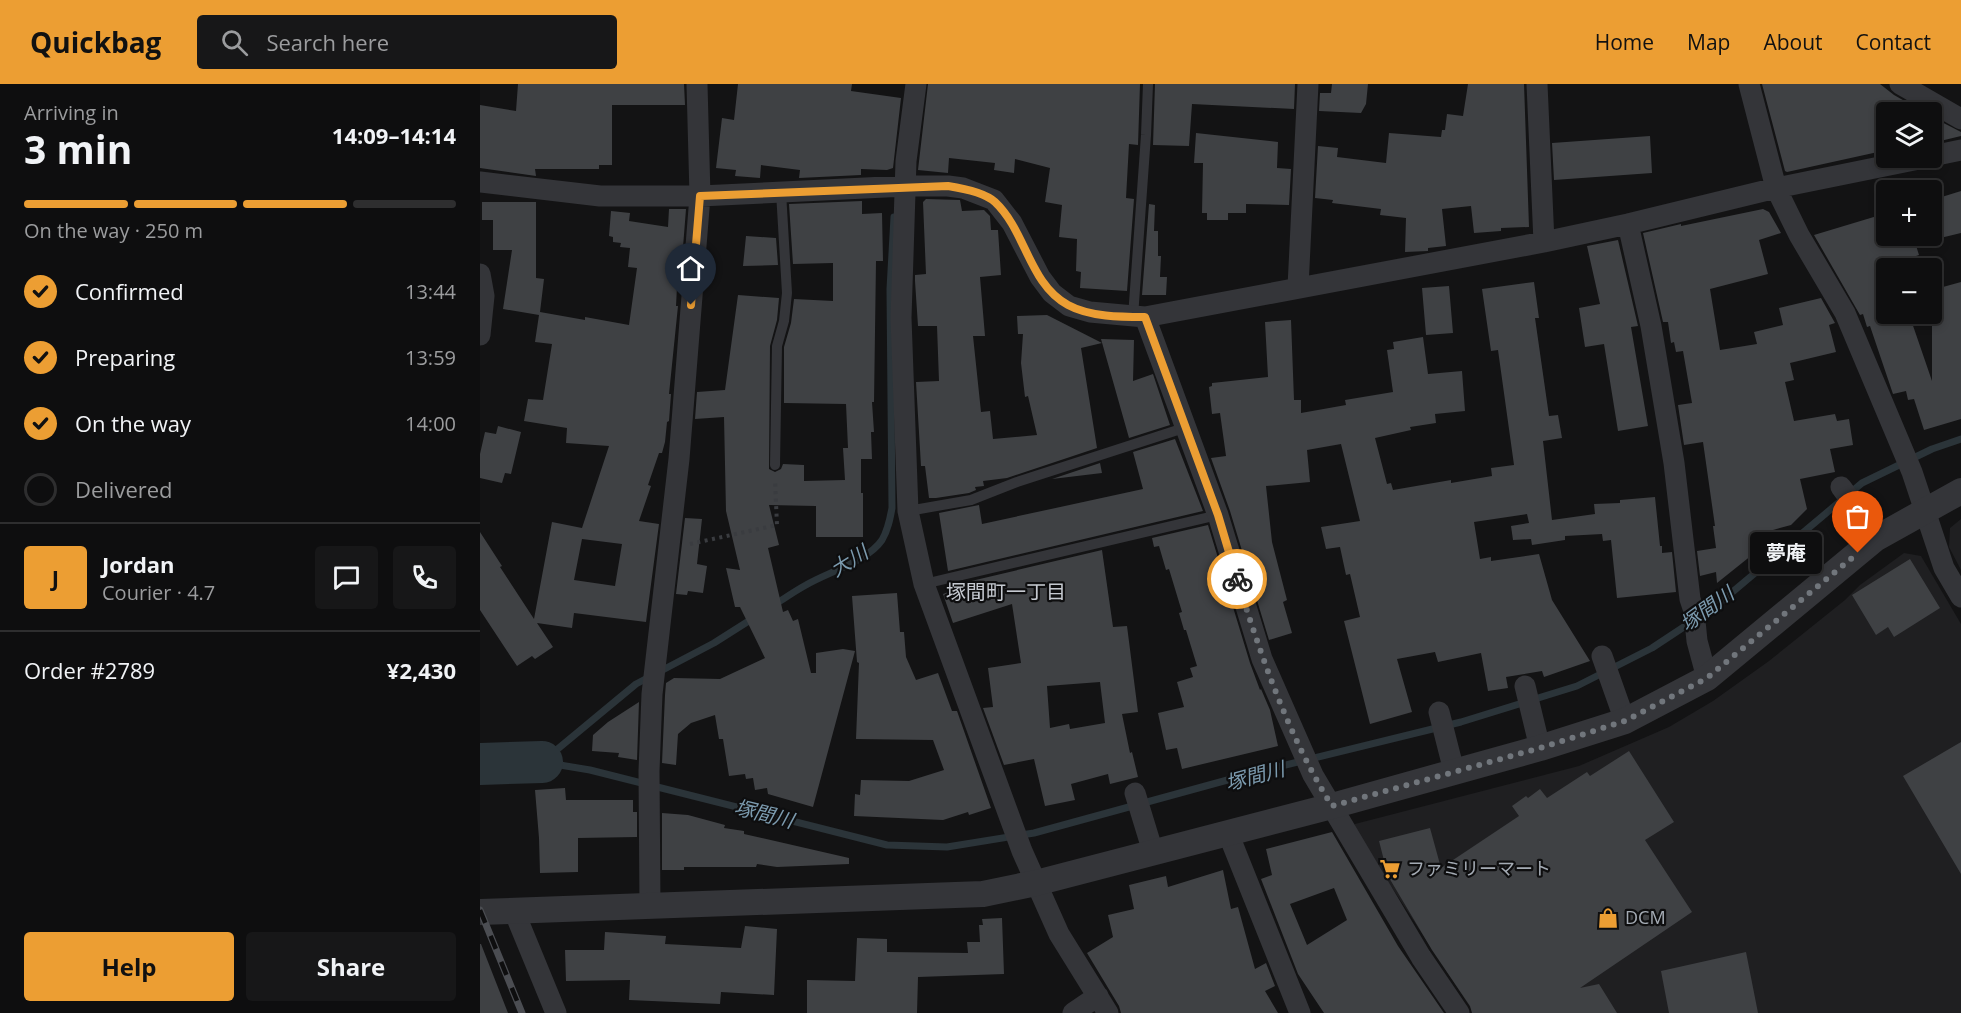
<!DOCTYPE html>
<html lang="en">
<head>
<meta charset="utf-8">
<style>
	:root { --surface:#0e0e0f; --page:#171718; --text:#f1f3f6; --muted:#9b9c9e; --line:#2e2e2f; --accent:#ec9e33 }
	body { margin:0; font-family:"Open Sans","Noto Sans JP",sans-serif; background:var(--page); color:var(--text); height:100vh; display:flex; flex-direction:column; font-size:22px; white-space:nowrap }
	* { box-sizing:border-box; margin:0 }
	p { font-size:20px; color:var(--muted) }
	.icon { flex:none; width:33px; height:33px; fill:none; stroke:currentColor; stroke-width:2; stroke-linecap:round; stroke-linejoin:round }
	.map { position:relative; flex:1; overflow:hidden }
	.panel { display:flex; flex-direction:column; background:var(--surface); width:480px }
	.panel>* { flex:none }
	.tools { position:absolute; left:1396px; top:18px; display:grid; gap:12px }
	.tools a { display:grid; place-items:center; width:66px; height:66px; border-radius:6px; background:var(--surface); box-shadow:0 3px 9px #0003,0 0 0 2px var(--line); font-size:30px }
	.pin { position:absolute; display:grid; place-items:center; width:51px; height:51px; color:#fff; margin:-62px -26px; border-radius:50% 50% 50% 0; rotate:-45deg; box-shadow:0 0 6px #0007 }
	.pin .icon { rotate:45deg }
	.courier { position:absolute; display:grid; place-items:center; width:60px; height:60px; margin:-30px; border:4px solid #ec9e33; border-radius:50%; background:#fff; color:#222; box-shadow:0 2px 8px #0007 }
	.bubble { position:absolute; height:42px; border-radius:6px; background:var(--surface); box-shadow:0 3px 9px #0003,0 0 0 2px var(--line); font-size:20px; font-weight:700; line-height:42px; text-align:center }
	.summary em { font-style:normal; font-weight:700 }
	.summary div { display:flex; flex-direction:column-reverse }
	.summary { display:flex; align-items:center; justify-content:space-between; height:102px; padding:0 24px }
	h1 { font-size:39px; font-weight:700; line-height:45px }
	.bar { display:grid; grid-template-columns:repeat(4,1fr); gap:9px 6px; align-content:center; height:72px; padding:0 24px }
	.bar i { height:8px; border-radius:4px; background:var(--line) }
	.bar .selected { background:var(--accent) }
	.bar p { grid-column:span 4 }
	.line { display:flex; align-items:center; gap:15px; padding:0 24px; border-top:2px solid var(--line) }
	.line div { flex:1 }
	.round { display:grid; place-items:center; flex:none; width:63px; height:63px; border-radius:6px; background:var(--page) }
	ol { padding:0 24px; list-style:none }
	li { display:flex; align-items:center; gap:18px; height:66px }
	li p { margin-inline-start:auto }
	li .icon { padding:6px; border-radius:50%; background:var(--accent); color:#111; stroke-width:4 }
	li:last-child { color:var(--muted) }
	li i { width:33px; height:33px; border:3px solid var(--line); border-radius:50% }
	.action { display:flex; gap:12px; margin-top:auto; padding:12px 24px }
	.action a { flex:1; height:69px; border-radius:6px; background:var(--accent); color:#111; font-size:24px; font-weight:700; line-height:69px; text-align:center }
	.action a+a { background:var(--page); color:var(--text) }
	header { display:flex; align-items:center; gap:36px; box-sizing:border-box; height:84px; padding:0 30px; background:var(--accent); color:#111 }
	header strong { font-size:28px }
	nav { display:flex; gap:33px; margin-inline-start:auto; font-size:21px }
	.search { width:420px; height:54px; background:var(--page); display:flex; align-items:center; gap:15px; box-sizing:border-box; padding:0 21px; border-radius:6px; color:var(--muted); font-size:22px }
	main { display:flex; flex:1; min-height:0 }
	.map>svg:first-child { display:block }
</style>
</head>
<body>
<header>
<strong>Quickbag</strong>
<div class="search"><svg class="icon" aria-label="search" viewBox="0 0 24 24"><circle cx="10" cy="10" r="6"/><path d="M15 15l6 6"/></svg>Search here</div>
<nav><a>Home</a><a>Map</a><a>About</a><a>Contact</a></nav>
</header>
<main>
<section class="panel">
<div class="summary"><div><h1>3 min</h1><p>Arriving in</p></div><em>14:09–14:14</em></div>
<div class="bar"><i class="selected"></i><i class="selected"></i><i class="selected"></i><i></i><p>On the way · 250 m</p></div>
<ol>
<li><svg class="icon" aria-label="check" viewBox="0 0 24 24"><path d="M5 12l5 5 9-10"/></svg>Confirmed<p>13:44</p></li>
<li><svg class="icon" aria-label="check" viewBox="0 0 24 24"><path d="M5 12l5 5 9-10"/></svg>Preparing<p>13:59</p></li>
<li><svg class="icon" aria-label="check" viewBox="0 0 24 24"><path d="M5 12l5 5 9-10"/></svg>On the way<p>14:00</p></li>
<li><i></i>Delivered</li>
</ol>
<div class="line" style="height:108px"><b class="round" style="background:var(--accent);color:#111">J</b><div><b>Jordan</b><p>Courier · 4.7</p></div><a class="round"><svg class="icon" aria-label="chat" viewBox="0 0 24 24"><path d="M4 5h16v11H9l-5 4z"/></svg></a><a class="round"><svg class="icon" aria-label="phone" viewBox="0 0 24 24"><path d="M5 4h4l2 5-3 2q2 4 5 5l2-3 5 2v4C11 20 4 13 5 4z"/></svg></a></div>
<div class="line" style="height:78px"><div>Order #2789</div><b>¥2,430</b></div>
<div class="action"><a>Help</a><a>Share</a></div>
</section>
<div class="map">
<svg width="1481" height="929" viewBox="0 0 1481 929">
	<rect width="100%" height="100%" fill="#131314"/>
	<path fill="#1f1f21" d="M 1481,435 L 1481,486 L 1469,463 L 1470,444 Z
		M 1424,469 L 1441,472 L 1481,540 L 1481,929 L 994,929 L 873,744 L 875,740 L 1099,682 L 1189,643 L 1233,617 L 1289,577 L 1365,516 L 1380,501 Z"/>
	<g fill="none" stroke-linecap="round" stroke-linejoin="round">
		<path stroke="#2b3439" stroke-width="7" d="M 294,521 C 305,514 315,507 326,501 C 348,488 388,477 402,456 C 408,446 410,435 412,424 L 410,205 L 414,133
			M 62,678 L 110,686 L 407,761 L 467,763 L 554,749 L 773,689 L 981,638 L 1097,602 L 1172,564 L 1237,521 L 1382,399 L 1452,365 L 1481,355
			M 62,678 L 156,600 L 234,559 L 275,533"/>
		<path stroke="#2b3439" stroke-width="42" d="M 0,680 L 62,678"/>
	</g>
	<path fill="#3f4144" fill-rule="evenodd" d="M 38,0 L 204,0 L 205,21 L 132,21 L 132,81 L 119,81 L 119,85 L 55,85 L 56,92 L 0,84 L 0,21 L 36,27 Z
		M 258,0 L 372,0 L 371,7 L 421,14 L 413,84 L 407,86 L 381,85 L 381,91 L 319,94 L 320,86 L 281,81 L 280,94 L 255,92 L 256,86 L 236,84 L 242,34 L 254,36 Z
		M 448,0 L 660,0 L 658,61 L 649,60 L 646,114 L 654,115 L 647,207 L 600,204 L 601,188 L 596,187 L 597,155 L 579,153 L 582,121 L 565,118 L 570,84 L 535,75 L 534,89 L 514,86 L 515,79 L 469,74 L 468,89 L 438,86 Z
		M 675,0 L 815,0 L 814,25 L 712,20 L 709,62 L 673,61 Z
		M 852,0 L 888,0 L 886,20 L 881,29 L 839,27 L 840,9 L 851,9 Z
		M 988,0 L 1044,0 L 1049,143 L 1021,144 L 1021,147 L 994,149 L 991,122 L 962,125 L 966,162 L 948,164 L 948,167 L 925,168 L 926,134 L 900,131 L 901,125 L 852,119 L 853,116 L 835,114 L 838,62 L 858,64 L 857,73 L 906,79 L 909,49 L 961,53 L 962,46 L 965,46 L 967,30 L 983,32 Z
		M 1282,0 L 1400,0 L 1414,11 L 1444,28 L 1407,28 L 1407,66 L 1307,88 L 1305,87 Z
		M 1452,33 L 1481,48 L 1481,52 L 1452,59 Z
		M 716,49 L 798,58 L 797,84 L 811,85 L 809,121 L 766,120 L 766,129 L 748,129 L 748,136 L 727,136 L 727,129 L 722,129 L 723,79 L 714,79 Z
		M 1170,52 L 1172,89 L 1074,96 L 1072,59 Z
		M 1481,107 L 1481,149 L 1452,156 L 1452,116 Z
		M 446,115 L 480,116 L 482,127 L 504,126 L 510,132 L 511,146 L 518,146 L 521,191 L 500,193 L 505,252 L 493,252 L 501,328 L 510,327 L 513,355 L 557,351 L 548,312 L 545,313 L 541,279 L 543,250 L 538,250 L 537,232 L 567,231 L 622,259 L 601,264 L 617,364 L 527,394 L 503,397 L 504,402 L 495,403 L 496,406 L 489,409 L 456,414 L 449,414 L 445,382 L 441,382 L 436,298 L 459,297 L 457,242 L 438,242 L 435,197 L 435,191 L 446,190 L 443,118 Z
		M 382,117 L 382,130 L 402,129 L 403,177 L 396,177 L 394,318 L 392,318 L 394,348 L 391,348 L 392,375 L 381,375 L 381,409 L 383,409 L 383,453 L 336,453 L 336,422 L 289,421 L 299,461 L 288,464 L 303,528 L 308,526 L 313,537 L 318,535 L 331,589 L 336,589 L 336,569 L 363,565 L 375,567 L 333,723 L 288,710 L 287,704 L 275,706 L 273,694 L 266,695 L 265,690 L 249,692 L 243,655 L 239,655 L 235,631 L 211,639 L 198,650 L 196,681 L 182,679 L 185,611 L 186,599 L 194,594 L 240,595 L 285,574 L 260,523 L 255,523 L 246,484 L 260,486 L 246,427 L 244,333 L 215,335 L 217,308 L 245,306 L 258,211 L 299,214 L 297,236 L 290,262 L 289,385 L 295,388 L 301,385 L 303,380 L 324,381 L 324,397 L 365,396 L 363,364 L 368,364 L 366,320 L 304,319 L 304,263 L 311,239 L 314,215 L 353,217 L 353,179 L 313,180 L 309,120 Z
		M 2,118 L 56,118 L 56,194 L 64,195 L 60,228 L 105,236 L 105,233 L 149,241 L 157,184 L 148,183 L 150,164 L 140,163 L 141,159 L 133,158 L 133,153 L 129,152 L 131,127 L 150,129 L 149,137 L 188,143 L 189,125 L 206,125 L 202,176 L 201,184 L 198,184 L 196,222 L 198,222 L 189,310 L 191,310 L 189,337 L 187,338 L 185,358 L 182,369 L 179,369 L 168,401 L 171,402 L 159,437 L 179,440 L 166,538 L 94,529 L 92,544 L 57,539 L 73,563 L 55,575 L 52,572 L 37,582 L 0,526 L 0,448 L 22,482 L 20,483 L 54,535 L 72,438 L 102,444 L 129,362 L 86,359 L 87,344 L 44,337 L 48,315 L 63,316 L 72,260 L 55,258 L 59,231 L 23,225 L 32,166 L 13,166 L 13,136 L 2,136 ZM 102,455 L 142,460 L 135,502 L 94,496 Z
		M 669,120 L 675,121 L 674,147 L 678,147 L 678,172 L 681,172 L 680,193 L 687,193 L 686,211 L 662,211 Z
		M 1283,125 L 1289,128 L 1301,149 L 1279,156 L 1288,190 L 1230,205 L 1240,266 L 1277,260 L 1274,248 L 1303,241 L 1299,224 L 1341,214 L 1355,239 L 1349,241 L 1356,268 L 1310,279 L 1314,296 L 1305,298 L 1314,337 L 1355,330 L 1357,337 L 1369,335 L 1373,361 L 1350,365 L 1355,388 L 1320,395 L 1327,425 L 1311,441 L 1293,446 L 1293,448 L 1276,451 L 1282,463 L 1237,499 L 1236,488 L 1220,492 L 1217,467 L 1236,464 L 1233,442 L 1235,442 L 1223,358 L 1204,361 L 1198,321 L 1212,319 L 1203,267 L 1196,268 L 1194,258 L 1191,259 L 1188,238 L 1183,238 L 1163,149 L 1201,140 L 1201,142 Z
		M 1407,129 L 1407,152 L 1433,152 L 1439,171 L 1412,180 L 1413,184 L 1407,184 L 1407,230 L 1429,230 L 1452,297 L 1452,206 L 1481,198 L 1481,335 L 1444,346 L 1434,315 L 1428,316 L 1426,307 L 1413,310 L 1390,242 L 1387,243 L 1383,230 L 1380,231 L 1334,151 Z
		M 266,152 L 296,154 L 298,181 L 263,182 Z
		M 1138,156 L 1158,242 L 1151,243 L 1168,342 L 1138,347 L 1124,260 L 1105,263 L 1099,224 L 1120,220 L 1107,162 Z
		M 1054,198 L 1059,234 L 1055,234 L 1069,332 L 1078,331 L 1082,354 L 1063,357 L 1072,436 L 1115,430 L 1114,420 L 1140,419 L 1140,416 L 1175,413 L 1180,462 L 1182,462 L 1182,469 L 1192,468 L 1196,508 L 1137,514 L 1131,456 L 1123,457 L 1122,450 L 1085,452 L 1085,456 L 1052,461 L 1051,455 L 1033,456 L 1031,442 L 1049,439 L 1047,430 L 994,438 L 1000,475 L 1011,473 L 1011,477 L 1059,470 L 1072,516 L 1110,577 L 1064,593 L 1062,587 L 1026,593 L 1028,604 L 1008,607 L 1001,569 L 958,578 L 955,568 L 917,575 L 932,628 L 890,640 L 864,537 L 880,533 L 870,490 L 866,491 L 860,463 L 846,465 L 841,443 L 880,437 L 861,360 L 827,366 L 830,398 L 786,402 L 792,458 L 807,516 L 803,518 L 812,549 L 789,556 L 750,427 L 731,374 L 746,372 L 740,329 L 732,330 L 729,303 L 732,302 L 732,299 L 788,293 L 785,238 L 811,236 L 814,316 L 821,316 L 821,329 L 866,321 L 865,316 L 913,308 L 907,266 L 914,265 L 913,258 L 943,253 L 948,290 L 982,287 L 985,327 L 955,330 L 956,339 L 930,343 L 931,346 L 895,354 L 907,400 L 911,399 L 913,406 L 971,396 L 971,399 L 1012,392 L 1011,384 L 1034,381 L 1018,266 L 1011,267 L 1002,205 Z
		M 969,202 L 973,249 L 946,251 L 942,204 Z
		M 621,255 L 654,256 L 653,297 L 673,290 L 690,341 L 649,354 Z
		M 18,342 L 41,348 L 31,390 L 25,389 L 22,399 L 0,394 L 0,370 L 5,348 L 16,350 Z
		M 695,355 L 723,427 L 468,487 L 459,429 L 499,421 L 502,440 L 663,405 L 653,368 Z
		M 620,379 L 622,389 L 572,395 Z
		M 205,434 L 222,435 L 217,480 L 227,482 L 223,509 L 208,507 L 207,511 L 196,510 Z
		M 728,441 L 770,579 L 780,606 L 781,605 L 790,626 L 798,662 L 702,685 L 697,664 L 686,666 L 678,629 L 704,623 L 697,598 L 713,593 L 710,584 L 717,582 L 706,546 L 704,546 L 699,529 L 702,528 L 689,485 L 686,486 L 679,462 L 674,463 L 672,454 Z
		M 622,466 L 633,543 L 647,542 L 658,628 L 642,630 L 650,669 L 652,668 L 658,693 L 630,700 L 628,690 L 591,700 L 595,716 L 565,722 L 554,675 L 524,681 L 503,624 L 513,623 L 508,584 L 541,579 L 532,520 L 473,539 L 463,510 L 471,507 L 470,502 ZM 620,598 L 625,639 L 590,645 L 589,640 L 570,644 L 567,602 Z
		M 1430,475 L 1460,524 L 1414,553 L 1408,543 L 1396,551 L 1372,511 Z
		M 417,509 L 420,548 L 424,548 L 426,573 L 436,596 L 458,589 L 472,627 L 477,627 L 511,724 L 489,731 L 488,728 L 463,736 L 374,732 L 375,710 L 380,711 L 381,696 L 429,697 L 464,686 L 453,656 L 376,655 L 379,579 L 377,578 L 372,512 Z
		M 159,618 L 157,676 L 138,673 L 139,669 L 112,667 L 113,651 L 128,638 Z
		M 1481,658 L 1481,790 L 1423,692 Z
		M 1149,667 L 1194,738 L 1165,756 L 1212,828 L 1100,904 L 1119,900 L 1137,929 L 992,929 L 990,922 L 952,866 L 908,792 L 899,757 L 950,744 L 961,784 L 1039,732 L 1032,722 L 1046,712 L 1048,714 L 1060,705 L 1067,714 L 1107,688 L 1110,692 Z
		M 85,704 L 86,716 L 153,716 L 153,728 L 157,728 L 157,753 L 98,754 L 98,788 L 60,789 L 59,754 L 55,706 Z
		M 182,729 L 208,731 L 245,741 L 244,744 L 264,747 L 264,750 L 369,774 L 369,780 L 297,783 L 277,780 L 276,783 L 204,783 L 204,786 L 182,786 Z
		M 852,748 L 918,862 L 964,929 L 844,929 L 818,890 L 781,795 L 792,791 L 786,765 ZM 854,804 L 867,836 L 827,861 L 810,820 Z
		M 743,786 L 751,825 L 758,823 L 775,885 L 786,879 L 795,902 L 785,907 L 798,929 L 641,929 L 639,922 L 607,869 L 633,853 L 628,831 L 654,825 L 649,801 L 686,792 L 688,803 Z
		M 522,834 L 524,890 L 438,893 L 437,929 L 327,929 L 327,896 L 375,897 L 377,854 L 407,855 L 407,868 L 488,869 L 487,858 L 500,858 L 499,841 L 503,841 L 502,835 Z
		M 265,842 L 297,845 L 294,911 L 241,908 L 240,920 L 149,916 L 150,896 L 86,897 L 85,866 L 124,866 L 125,848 L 186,852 L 185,860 L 261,864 Z
		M 0,860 L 1,860 L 28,929 L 0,929 Z
		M 1266,868 L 1278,929 L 1189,929 L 1181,887 Z"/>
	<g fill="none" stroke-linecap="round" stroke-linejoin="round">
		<path stroke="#3a3c40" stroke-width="4" stroke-dasharray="3 4.5" stroke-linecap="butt" d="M 210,460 L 297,441 L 295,396"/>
		<path stroke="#343539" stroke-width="10" d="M 653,233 L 666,51 L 668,0
			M 295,381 L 297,262 L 304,237 L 307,209 L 301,108
			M 428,427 L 491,416 L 537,398 L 704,344
			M 444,500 L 738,431"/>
		<path stroke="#343539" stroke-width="21" d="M 436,0 L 426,77 L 421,234 L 428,427 L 444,500 L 542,767 L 579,850 L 628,929
			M 1057,0 L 1064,158
			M 1269,0 L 1296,104 L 1319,151 L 1365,229 L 1432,388 L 1464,484 L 1481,513
			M 1420,0 L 1481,35
			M 1452,72 L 1481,66
			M 0,98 L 120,112 L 220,112 L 426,102 L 468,102 L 483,104 L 514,116 L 532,139 L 560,193 L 572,209 L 589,222 L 610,228 L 665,233 L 1064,158 L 1148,140 L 1296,104 L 1444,74
			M 1148,140 L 1171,242 L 1194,379 L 1210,515 L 1214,527 L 1217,557 L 1227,594
			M 0,190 L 4,212 L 0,251
			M 818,203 L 828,0
			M 665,233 L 738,431 L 782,575 L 833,691 L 941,873 L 979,929
			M 1361,403 L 1381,430 L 1395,455
			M 1122,572 L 1145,637
			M 1045,602 L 1060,664
			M 959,628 L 974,687
			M 655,709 L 673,768
			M 748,749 L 820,929
			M 170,823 L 169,687 L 172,610 L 199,375 L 220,112 L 217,0
			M 34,827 L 76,929
			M 593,929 L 618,912"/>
		<path stroke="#343539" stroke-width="26" d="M 0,828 L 503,810 L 556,799 L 852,722 L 1060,664 L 1145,637 L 1227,594 L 1395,455 L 1481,407"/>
		<g stroke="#4b4d52" stroke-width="7">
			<path id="rail" d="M 0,826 L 42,929"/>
		</g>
		<use href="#rail" stroke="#0e0e0f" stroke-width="4.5" stroke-dasharray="14" stroke-linecap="butt"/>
	</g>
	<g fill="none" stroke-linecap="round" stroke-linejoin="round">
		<path stroke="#71767c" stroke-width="6" stroke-dasharray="0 10.8" d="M 757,495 C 781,572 809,654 852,722 L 1060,664 L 1145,637 L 1227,594 L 1378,469"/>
		<path stroke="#ec9e33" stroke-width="8" d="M 211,221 L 220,112 L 468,102 C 481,104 505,109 515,118 C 546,147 549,200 588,221 C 610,233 641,233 665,233 L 738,431 L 757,495"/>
	</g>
	<defs>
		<g id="supermarket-bare" transform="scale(1.62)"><path d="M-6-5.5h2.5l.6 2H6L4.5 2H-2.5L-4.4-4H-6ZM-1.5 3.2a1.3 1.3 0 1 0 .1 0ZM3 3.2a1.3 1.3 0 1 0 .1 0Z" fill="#ec9e33" stroke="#0e0e0f" stroke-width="2.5" paint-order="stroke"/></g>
		<g id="shop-bare" transform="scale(1.62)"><path d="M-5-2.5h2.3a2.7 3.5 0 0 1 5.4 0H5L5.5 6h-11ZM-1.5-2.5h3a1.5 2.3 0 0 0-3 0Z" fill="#ec9e33" stroke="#0e0e0f" stroke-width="2.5" paint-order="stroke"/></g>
	</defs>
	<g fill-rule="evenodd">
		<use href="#supermarket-bare" x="910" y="785"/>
		<use href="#shop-bare" x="1128" y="834"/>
	</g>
	<g text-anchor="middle" stroke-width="4.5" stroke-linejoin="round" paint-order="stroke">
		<g font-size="18" fill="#a4abb4" stroke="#0e0e0f" text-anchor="start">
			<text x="927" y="791">ファミリーマート</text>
			<text x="1145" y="840">DCM</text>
		</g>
		<g font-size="20" font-style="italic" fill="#7c9baf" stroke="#0e0e0f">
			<text transform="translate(369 477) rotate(-32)" y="7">大川</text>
			<text transform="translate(1227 525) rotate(-36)" y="7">塚間川</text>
			<text transform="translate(775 692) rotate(-15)" y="7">塚間川</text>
			<text transform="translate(284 730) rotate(14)" y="7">塚間川</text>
		</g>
		<g font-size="20" fill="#c5c9d0" stroke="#0e0e0f">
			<text x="526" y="515">塚間町一丁目</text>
		</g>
	</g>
</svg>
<div class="tools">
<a><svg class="icon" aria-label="layers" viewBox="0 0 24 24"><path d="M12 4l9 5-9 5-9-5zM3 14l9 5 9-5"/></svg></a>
<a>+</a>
<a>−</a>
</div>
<div class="pin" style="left:1378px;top:469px;background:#ea580c"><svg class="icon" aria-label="bag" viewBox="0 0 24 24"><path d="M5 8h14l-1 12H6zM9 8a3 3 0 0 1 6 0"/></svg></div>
<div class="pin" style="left:211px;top:221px;background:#1f2937"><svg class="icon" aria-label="home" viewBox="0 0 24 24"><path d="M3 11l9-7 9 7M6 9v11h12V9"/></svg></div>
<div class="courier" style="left:757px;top:495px"><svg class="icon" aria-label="bike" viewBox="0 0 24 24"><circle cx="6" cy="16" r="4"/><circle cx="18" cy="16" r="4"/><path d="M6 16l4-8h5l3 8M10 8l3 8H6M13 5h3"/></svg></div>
<div class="bubble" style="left:1270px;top:448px;width:72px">夢庵</div>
</div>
</main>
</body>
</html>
